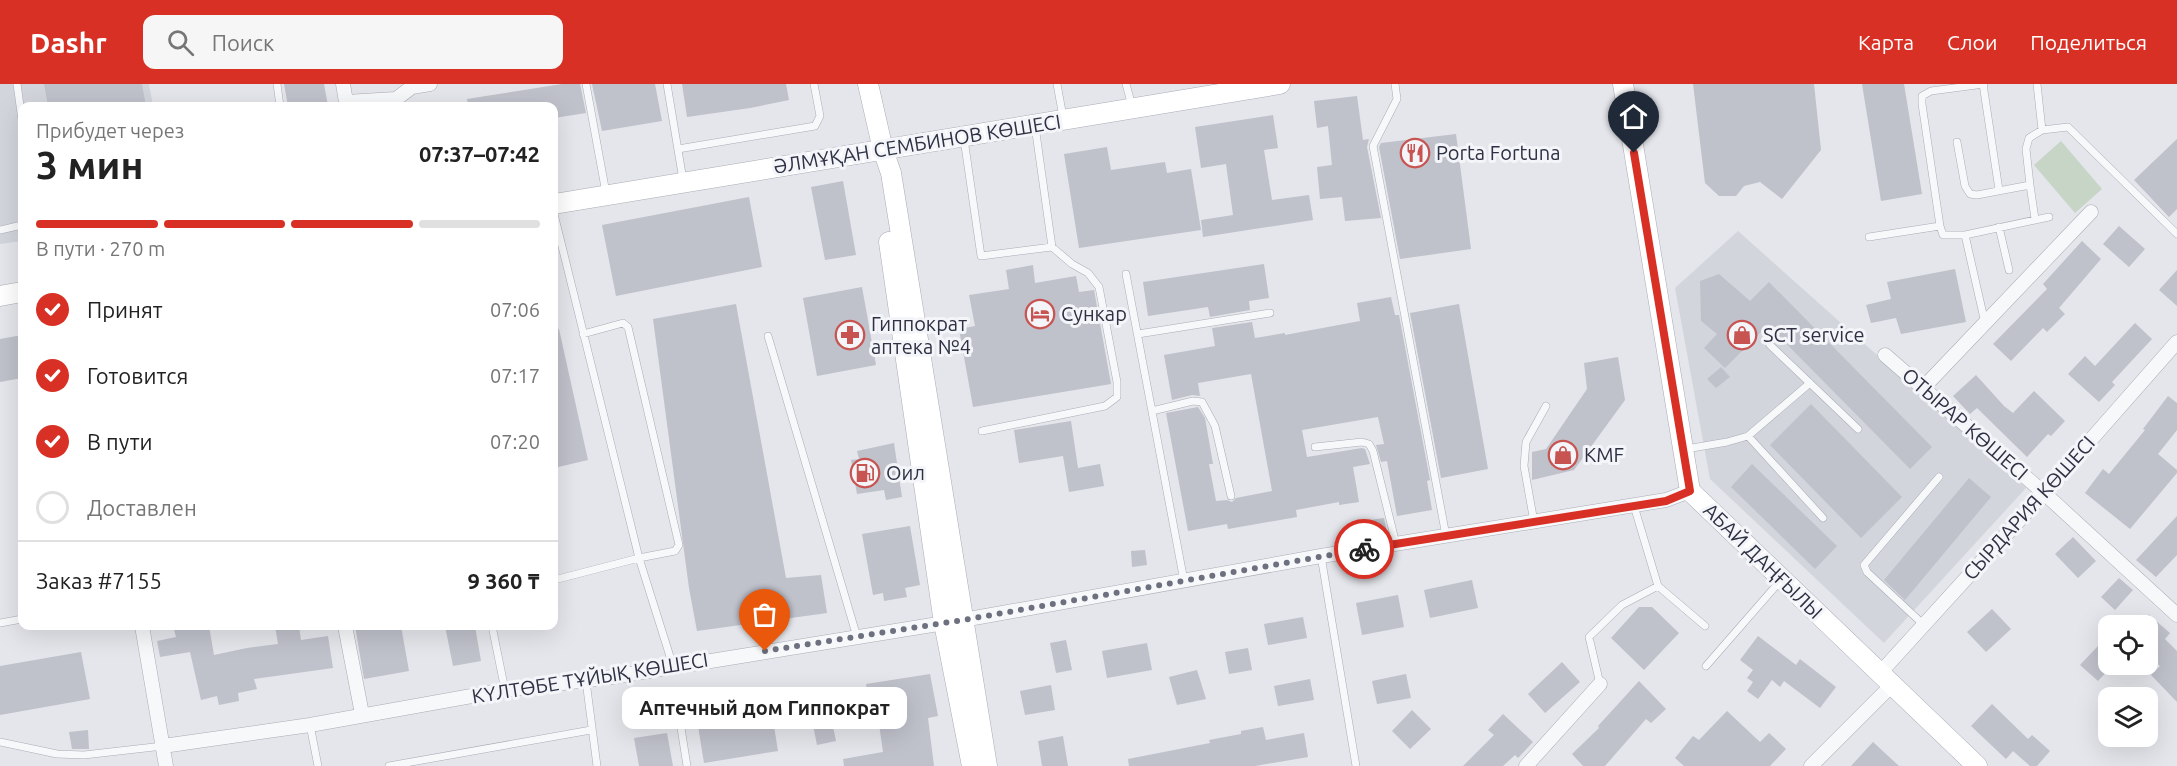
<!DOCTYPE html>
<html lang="ru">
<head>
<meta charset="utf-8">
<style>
	:root { --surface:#fff; --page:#f6f6f6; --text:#222; --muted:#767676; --line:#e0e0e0; --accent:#d93025 }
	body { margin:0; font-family:Ubuntu,sans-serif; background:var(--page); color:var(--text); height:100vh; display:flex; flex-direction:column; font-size:22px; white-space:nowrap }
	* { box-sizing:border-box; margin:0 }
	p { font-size:20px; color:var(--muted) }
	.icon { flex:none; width:33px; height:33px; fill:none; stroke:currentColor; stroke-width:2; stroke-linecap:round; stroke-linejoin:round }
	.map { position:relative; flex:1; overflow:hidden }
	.sheet { position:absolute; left:18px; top:18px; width:540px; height:528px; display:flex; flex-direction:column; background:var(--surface); border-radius:12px; box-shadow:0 6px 24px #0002 }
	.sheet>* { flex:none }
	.fabs { position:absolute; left:2098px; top:531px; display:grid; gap:12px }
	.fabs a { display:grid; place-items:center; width:60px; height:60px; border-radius:12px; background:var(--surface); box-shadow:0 6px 24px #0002; font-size:30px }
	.pin { position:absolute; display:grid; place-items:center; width:51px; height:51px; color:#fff; margin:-62px -26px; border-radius:50% 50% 50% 0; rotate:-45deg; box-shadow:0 0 6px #0007 }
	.pin .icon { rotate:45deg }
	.courier { position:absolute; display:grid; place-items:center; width:60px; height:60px; margin:-30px; border:4px solid #d93025; border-radius:50%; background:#fff; color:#222; box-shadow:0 2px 8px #0007 }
	.bubble { position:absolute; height:42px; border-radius:12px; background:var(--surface); box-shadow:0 6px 24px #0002; font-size:20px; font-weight:700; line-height:42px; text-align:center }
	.head em { font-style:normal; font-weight:700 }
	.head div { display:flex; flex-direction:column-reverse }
	.head { display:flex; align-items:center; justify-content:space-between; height:102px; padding:0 18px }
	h1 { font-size:39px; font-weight:700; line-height:45px }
	.bar { display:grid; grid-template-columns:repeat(4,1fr); gap:9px 6px; align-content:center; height:72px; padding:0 18px }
	.bar i { height:8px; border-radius:4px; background:var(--line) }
	.bar .current { background:var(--accent) }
	.bar p { grid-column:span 4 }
	.line { display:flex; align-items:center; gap:15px; padding:0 18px; border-top:2px solid var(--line) }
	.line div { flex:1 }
	ol { padding:0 18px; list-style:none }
	li { display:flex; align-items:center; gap:18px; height:66px }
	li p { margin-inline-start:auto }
	li .icon { padding:6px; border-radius:50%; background:var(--accent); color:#fff; stroke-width:4 }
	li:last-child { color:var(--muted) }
	li i { width:33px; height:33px; border:3px solid var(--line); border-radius:50% }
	header { display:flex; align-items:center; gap:36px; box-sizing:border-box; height:84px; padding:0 30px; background:var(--accent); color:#fff }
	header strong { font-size:28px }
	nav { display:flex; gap:33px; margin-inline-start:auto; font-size:21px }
	.search { width:420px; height:54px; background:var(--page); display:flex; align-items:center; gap:15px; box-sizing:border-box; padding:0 21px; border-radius:12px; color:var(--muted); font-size:22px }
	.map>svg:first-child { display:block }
</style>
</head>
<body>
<header>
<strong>Dashr</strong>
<div class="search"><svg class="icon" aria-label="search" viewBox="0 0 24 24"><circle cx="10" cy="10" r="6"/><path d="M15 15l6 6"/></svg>Поиск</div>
<nav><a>Карта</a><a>Слои</a><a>Поделиться</a></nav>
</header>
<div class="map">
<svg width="2177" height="682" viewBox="0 0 2177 682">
	<rect width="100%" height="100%" fill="#e4e6eb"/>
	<path fill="#d3d5dd" d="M 0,0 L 149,0 L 153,22 L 22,22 L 22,157 L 0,160 Z
		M 1738,147 L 2026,404 L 1884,559 L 1710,395 L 1675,204 Z"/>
	<path fill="#c7d5c6" d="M 2061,57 L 2102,105 L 2075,129 L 2034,81 Z"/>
	<path fill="#bfc1cb" d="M 44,0 L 142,0 L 146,22 L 48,22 Z
		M 284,0 L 324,0 L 328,22 L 288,22 Z
		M 562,0 L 580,0 L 586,29 L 554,34 L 554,22 L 468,22 L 467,15 Z
		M 592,0 L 655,0 L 662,37 L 602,47 Z
		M 682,0 L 786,0 L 789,16 L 750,24 L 687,33 Z
		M 1693,0 L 1814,0 L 1821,66 L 1782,115 L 1760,98 L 1744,102 L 1736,112 L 1719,112 L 1705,99 Z
		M 1862,0 L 1904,0 L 1922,110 L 1881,117 Z
		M 1357,12 L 1363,56 L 1369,55 L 1367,63 L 1381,134 L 1345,137 L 1342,113 L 1320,115 L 1317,83 L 1332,81 L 1328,42 L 1317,44 L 1314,17 Z
		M 1273,31 L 1278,64 L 1264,66 L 1272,116 L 1309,111 L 1313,136 L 1203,153 L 1201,136 L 1233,131 L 1226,80 L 1201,84 L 1195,43 Z
		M 1456,50 L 1471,165 L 1400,175 L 1379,63 L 1381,59 Z
		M 2177,55 L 2177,125 L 2169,133 L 2134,96 Z
		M 1107,63 L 1111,86 L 1165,78 L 1167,89 L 1191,85 L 1201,146 L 1079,164 L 1064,70 Z
		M 843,97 L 856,171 L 825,176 L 811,103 Z
		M 749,113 L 762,183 L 616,212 L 602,141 Z
		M 2119,142 L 2145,165 L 2129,183 L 2103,160 Z
		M 2082,157 L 2101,175 L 2059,224 L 2065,230 L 2047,248 L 2043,244 L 2011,277 L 1993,260 L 2047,205 L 2043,200 Z
		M 1264,180 L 1269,214 L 1249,217 L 1250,226 L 1210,233 L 1208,223 L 1148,232 L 1143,198 Z
		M 1033,181 L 1035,199 L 1076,192 L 1079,208 L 1094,206 L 1111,300 L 973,323 L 959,245 L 975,242 L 969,211 L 1009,205 L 1006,186 Z
		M 1955,185 L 1966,238 L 1901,250 L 1896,234 L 1871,239 L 1866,221 L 1891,215 L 1887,198 Z
		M 2177,186 L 2177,222 L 2159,206 Z
		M 1719,190 L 1750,217 L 1769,198 L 1932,363 L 1910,385 L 1768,241 L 1725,284 L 1704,264 L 1717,250 L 1701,237 L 1700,197 Z
		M 862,203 L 876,281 L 817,292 L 803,214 Z
		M 1391,213 L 1395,231 L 1399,231 L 1430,396 L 1427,397 L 1432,426 L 1397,432 L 1387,377 L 1381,378 L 1376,361 L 1384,360 L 1378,333 L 1302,346 L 1307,373 L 1362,364 L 1365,365 L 1370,380 L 1353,383 L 1359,418 L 1339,421 L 1339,418 L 1296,426 L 1297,433 L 1228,445 L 1227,440 L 1188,447 L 1166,329 L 1198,323 L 1205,334 L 1213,380 L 1209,380 L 1216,417 L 1227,416 L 1232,418 L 1236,414 L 1272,407 L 1251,290 L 1198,299 L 1200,312 L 1192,311 L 1172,316 L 1164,271 L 1215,262 L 1212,244 L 1252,238 L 1255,254 L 1285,249 L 1285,251 L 1360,237 L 1357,219 Z
		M 736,220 L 786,494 L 821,491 L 827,529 L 697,547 L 689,504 L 653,235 Z
		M 1459,220 L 1488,385 L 1441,394 L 1410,229 Z
		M 2135,239 L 2152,255 L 2112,298 L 2115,301 L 2099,318 L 2068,290 L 2085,272 L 2095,282 Z
		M 559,245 L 588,376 L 554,384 L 554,246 Z
		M 22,251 L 22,294 L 0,298 L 0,255 Z
		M 1618,273 L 1625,316 L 1574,386 L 1532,396 L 1532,368 L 1546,365 L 1587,305 L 1584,279 Z
		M 1721,283 L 1730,293 L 1716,304 L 1707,295 Z
		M 1976,291 L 2004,322 L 2013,329 L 2034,307 L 2065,337 L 2051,352 L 2048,350 L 2027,373 L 1977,324 L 1970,330 L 1953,312 Z
		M 2168,312 L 2177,319 L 2177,346 L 2158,370 L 2177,386 L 2177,389 L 2130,445 L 2085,409 L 2103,385 L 2109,390 L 2145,346 L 2143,345 Z
		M 1811,320 L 1902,413 L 1861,454 L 1770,361 Z
		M 1071,337 L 1078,384 L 1100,380 L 1104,402 L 1069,408 L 1063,372 L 1019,379 L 1014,346 Z
		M 894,359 L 902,413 L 886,416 L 884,406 L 857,410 L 851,376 L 859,375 L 857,367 Z
		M 1752,380 L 1837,462 L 1815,485 L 1731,403 Z
		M 1969,394 L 1991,413 L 1905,516 L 1884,496 Z
		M 2177,432 L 2177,471 L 2156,493 L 2136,476 Z
		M 1384,434 L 1388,452 L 1374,454 L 1371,436 Z
		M 910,442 L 920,501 L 905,504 L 907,513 L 884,517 L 883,509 L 873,511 L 862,450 Z
		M 2073,453 L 2096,477 L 2078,494 L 2055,470 Z
		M 1145,466 L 1147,481 L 1132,483 L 1131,467 Z
		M 2119,494 L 2133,506 L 2115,526 L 2101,513 Z
		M 1472,496 L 1478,524 L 1430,534 L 1424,506 Z
		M 1398,511 L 1404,543 L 1362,551 L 1356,519 Z
		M 1639,523 L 1652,523 L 1679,549 L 1644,586 L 1611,554 Z
		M 1992,525 L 2011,545 L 1986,568 L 1967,548 Z
		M 2148,530 L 2170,549 L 2165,555 L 2177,567 L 2177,618 L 2151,591 L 2160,582 L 2148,572 Z
		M 1303,533 L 1307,554 L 1268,561 L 1264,540 Z
		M 173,542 L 209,542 L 214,571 L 247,564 L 278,560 L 275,542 L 299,542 L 301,556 L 328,552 L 333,584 L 254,595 L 257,605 L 238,609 L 239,617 L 219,621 L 217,612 L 201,616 L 190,568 L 160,573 L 157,557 L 176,553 Z
		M 355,542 L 401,542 L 409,587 L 364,595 Z
		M 445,542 L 475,542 L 481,577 L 453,582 Z
		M 1758,552 L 1796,581 L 1800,575 L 1836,603 L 1820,624 L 1784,597 L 1780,603 L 1772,596 L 1758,615 L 1747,607 L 1753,598 L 1747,594 L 1753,586 L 1740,576 Z
		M 1066,556 L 1072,586 L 1056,589 L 1050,559 Z
		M 1147,559 L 1152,586 L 1107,594 L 1102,567 Z
		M 2098,562 L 2109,572 L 2109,585 L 2098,597 L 2080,581 Z
		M 1248,564 L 1252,586 L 1229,590 L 1225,568 Z
		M 81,568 L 90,615 L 0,631 L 0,582 Z
		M 1562,578 L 1580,598 L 1545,629 L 1528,610 Z
		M 1197,586 L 1206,615 L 1177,621 L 1169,593 Z
		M 930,590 L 938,632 L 928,634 L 934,682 L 844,682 L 843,675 L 883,668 L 879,640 L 873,641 L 866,600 Z
		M 1406,590 L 1411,614 L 1377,620 L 1372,597 Z
		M 1310,595 L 1314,616 L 1278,622 L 1274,602 Z
		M 1639,597 L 1666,625 L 1651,639 L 1646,635 L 1605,682 L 1583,682 L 1572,670 L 1599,644 L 1598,642 Z
		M 1051,601 L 1055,626 L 1025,631 L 1020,607 Z
		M 827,613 L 836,657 L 817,661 L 808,616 Z
		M 1992,620 L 2028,655 L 2032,651 L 2050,667 L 2037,682 L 2030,682 L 2013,667 L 2006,675 L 1971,642 Z
		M 1412,626 L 1431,645 L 1410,665 L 1392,647 Z
		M 1727,627 L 1760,658 L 1769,649 L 1786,665 L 1770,682 L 1684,682 L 1675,674 L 1693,652 L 1699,656 Z
		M 772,630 L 778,667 L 704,679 L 698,642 Z
		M 1503,630 L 1533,658 L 1518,674 L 1515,671 L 1503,682 L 1463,682 L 1494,651 L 1488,646 Z
		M 1263,643 L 1266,656 L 1304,649 L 1308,673 L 1255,682 L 1129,682 L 1128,675 L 1210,659 L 1209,656 L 1241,650 L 1241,647 Z
		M 88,646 L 89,665 L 72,665 L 69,648 Z
		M 667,649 L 673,682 L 639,682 L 634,654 Z
		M 1063,652 L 1068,682 L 1042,682 L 1038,657 Z
		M 1873,658 L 1899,682 L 1851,682 Z"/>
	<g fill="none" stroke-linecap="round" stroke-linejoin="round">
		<g stroke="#a9acb5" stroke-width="8">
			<path id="lane" d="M 17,0 L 22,36
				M 277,0 L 280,22
				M 586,0 L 606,109
				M 667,0 L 683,96
				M 1057,0 L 1063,33
				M 1126,0 L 1132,22
				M 1395,0 L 1397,15 L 1373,62 L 1446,452
				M 1983,0 L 1999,106
				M 2037,0 L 2042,46
				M 964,55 L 981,172 L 1052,163 L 1035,42
				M 1957,58 L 1965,102 L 1970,110 L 1977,111 L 2030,101 L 2026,65 L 2029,54 L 2042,46 L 2068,43 L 2177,150
				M 678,65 L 815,42 L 820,32 L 814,0
				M 2030,101 L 2035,135
				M 554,130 L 639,474 L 554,496
				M 1999,143 L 2009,186
				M 0,146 L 22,141
				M 1965,151 L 1943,151 L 1940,142 L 1922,20 L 1922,12 L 1931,7 L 1984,0
				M 1869,153 L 1940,142
				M 1126,190 L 1184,497
				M 1985,239 L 1965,151 L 2049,133
				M 583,250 L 623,239 L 628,243 L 679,461 L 675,467 L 639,474 L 673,582
				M 1138,250 L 1270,229
				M 768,252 L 857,553
				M 1770,261 L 1858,345
				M 1152,327 L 1193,317 L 1202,318 L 1215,342 L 1231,412
				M 982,347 L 1105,322 L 1117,313 L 1117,298 L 1099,203 L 1088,189 L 1072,180 L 1052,163
				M 1748,352 L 1823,434
				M 1315,363 L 1362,358 L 1369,360 L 1373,367 L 1396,460
				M 1686,365 L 1727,358 L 1748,352 L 1810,299
				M 1534,438 L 1524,382 L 1526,358 L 1546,322
				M 1321,472 L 1356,682
				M 1658,502 L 1705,542
				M 0,539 L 22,535
				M 1924,541 L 1867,488 L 1864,481 L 1939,393
				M 492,542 L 505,606
				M 1706,582 L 1781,496
				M 586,597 L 597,682
				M 1600,600 L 1589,553 L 1622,521 L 1658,502 L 1634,422
				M 679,631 L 687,682
				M 310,641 L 318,682
				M 0,658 L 57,670 L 84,671 L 163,662
				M 389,682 L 591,646"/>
		</g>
		<g stroke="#a9acb5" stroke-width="15">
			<path id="street" d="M 343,0 L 346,18 L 396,15 L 412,3 L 430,0
				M 1885,271 L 2044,409 L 2177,531
				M 1923,304 L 2091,128
				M 142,542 L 166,682
				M 345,542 L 362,630
				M 1880,589 L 2044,409 L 2177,258
				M 163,662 L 310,641 L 505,606 L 612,593 L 963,536 L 1321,472 L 1666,416 L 1690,407
				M 1526,682 L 1600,600
				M 1811,682 L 1892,601"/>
		</g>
		<g stroke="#a9acb5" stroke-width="21">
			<path id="secondary" d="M 868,0 L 883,66 L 891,89 L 987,682
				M 1623,0 L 1690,407 L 1977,682
				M 554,120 L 1280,0
				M 889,158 L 944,539 L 972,682
				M 0,212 L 22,208"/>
		</g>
		<use href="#lane" stroke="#f7f8fa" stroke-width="7"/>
		<use href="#street" stroke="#f7f8fa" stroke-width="14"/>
		<use href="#secondary" stroke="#fff" stroke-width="20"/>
	</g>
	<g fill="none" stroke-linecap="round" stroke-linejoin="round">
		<path stroke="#6d707e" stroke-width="6" stroke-dasharray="0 10.8" d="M 765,567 L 963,536 L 1364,465"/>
		<path stroke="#d93025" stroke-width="8" d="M 1364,465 L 1666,417 L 1690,407 L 1634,69"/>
	</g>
	<defs>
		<g id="restaurant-ring" transform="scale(1.5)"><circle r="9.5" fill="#f4f5f9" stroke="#c85452" stroke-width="1.5"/><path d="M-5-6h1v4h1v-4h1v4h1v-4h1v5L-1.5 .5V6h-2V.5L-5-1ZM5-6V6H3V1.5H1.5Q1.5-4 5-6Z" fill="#c85452"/></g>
		<g id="hotel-ring" transform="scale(1.5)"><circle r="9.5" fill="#f4f5f9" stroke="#c85452" stroke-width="1.5"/><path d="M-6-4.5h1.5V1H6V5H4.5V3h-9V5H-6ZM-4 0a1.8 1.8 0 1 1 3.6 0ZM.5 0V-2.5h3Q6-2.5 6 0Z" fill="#c85452"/></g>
		<g id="pharmacy-ring" transform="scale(1.5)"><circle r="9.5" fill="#f4f5f9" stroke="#c85452" stroke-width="1.5"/><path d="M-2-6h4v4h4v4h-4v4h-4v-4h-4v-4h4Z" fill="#c85452"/></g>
		<g id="shop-ring" transform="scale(1.5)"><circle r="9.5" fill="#f4f5f9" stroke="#c85452" stroke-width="1.5"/><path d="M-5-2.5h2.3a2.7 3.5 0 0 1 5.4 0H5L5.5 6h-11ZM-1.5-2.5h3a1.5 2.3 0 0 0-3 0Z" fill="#c85452"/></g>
		<g id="fuel-ring" transform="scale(1.5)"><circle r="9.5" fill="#f4f5f9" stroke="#c85452" stroke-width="1.5"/><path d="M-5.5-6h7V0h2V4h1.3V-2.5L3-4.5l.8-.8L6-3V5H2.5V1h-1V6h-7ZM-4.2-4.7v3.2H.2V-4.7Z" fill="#c85452"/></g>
	</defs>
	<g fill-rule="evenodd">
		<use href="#restaurant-ring" x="1415" y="69"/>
		<use href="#hotel-ring" x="1040" y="230"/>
		<use href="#pharmacy-ring" x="850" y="251"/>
		<use href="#shop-ring" x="1742" y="251"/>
		<use href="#shop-ring" x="1563" y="371"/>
		<use href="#fuel-ring" x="865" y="389"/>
	</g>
	<g text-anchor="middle" stroke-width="6" stroke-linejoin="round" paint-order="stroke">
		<g font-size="20" fill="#2d3143" stroke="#f4f5f9">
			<text transform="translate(917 60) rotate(-9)" y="7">ӘЛМҰҚАН СЕМБИНОВ КӨШЕСІ</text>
			<text transform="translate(1965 340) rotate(41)" y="7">ОТЫРАР КӨШЕСІ</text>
			<text transform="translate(2029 424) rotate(-48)" y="7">СЫРДАРИЯ КӨШЕСІ</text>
			<text transform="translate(1763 477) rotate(44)" y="7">АБАЙ ДАҢҒЫЛЫ</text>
			<text transform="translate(590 594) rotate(-9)" y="7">КҮЛТӨБЕ ТҰЙЫҚ КӨШЕСІ</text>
		</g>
		<g font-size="20" fill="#2d3143" stroke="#f4f5f9" text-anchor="start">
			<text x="1436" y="76">Porta Fortuna</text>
			<text x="1061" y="237">Сункар</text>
			<text x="871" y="247">Гиппократ<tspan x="871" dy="23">аптека №4</tspan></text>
			<text x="1763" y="258">SCT service</text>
			<text x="1584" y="378">KMF</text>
			<text x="886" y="396">Оил</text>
		</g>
	</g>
</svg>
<div class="fabs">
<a><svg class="icon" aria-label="locate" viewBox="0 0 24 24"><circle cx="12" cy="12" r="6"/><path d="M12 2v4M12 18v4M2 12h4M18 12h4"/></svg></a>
<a><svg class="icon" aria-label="layers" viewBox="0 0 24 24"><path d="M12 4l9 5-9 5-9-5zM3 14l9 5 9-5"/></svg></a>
</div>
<div class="pin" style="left:765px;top:567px;background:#ea580c"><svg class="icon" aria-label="bag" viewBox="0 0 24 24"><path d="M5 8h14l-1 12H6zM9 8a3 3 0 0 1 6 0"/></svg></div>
<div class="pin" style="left:1634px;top:69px;background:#1f2937"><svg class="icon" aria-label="home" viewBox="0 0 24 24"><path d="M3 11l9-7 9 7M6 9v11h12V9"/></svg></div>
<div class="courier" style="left:1364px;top:465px"><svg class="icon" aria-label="bike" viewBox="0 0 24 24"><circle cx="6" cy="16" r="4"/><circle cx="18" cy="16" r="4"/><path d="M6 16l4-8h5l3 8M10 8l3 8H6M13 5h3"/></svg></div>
<div class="bubble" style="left:622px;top:603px;width:285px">Аптечный дом Гиппократ</div>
<section class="sheet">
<div class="head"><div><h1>3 мин</h1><p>Прибудет через</p></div><em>07:37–07:42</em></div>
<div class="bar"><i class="current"></i><i class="current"></i><i class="current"></i><i></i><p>В пути · 270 m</p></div>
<ol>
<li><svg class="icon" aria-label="check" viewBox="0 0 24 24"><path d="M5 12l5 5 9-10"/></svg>Принят<p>07:06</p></li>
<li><svg class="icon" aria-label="check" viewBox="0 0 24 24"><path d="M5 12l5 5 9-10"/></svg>Готовится<p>07:17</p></li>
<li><svg class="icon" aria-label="check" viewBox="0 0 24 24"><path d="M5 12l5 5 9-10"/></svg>В пути<p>07:20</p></li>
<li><i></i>Доставлен</li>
</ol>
<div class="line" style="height:78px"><div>Заказ #7155</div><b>9 360 ₸</b></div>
</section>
</div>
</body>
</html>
